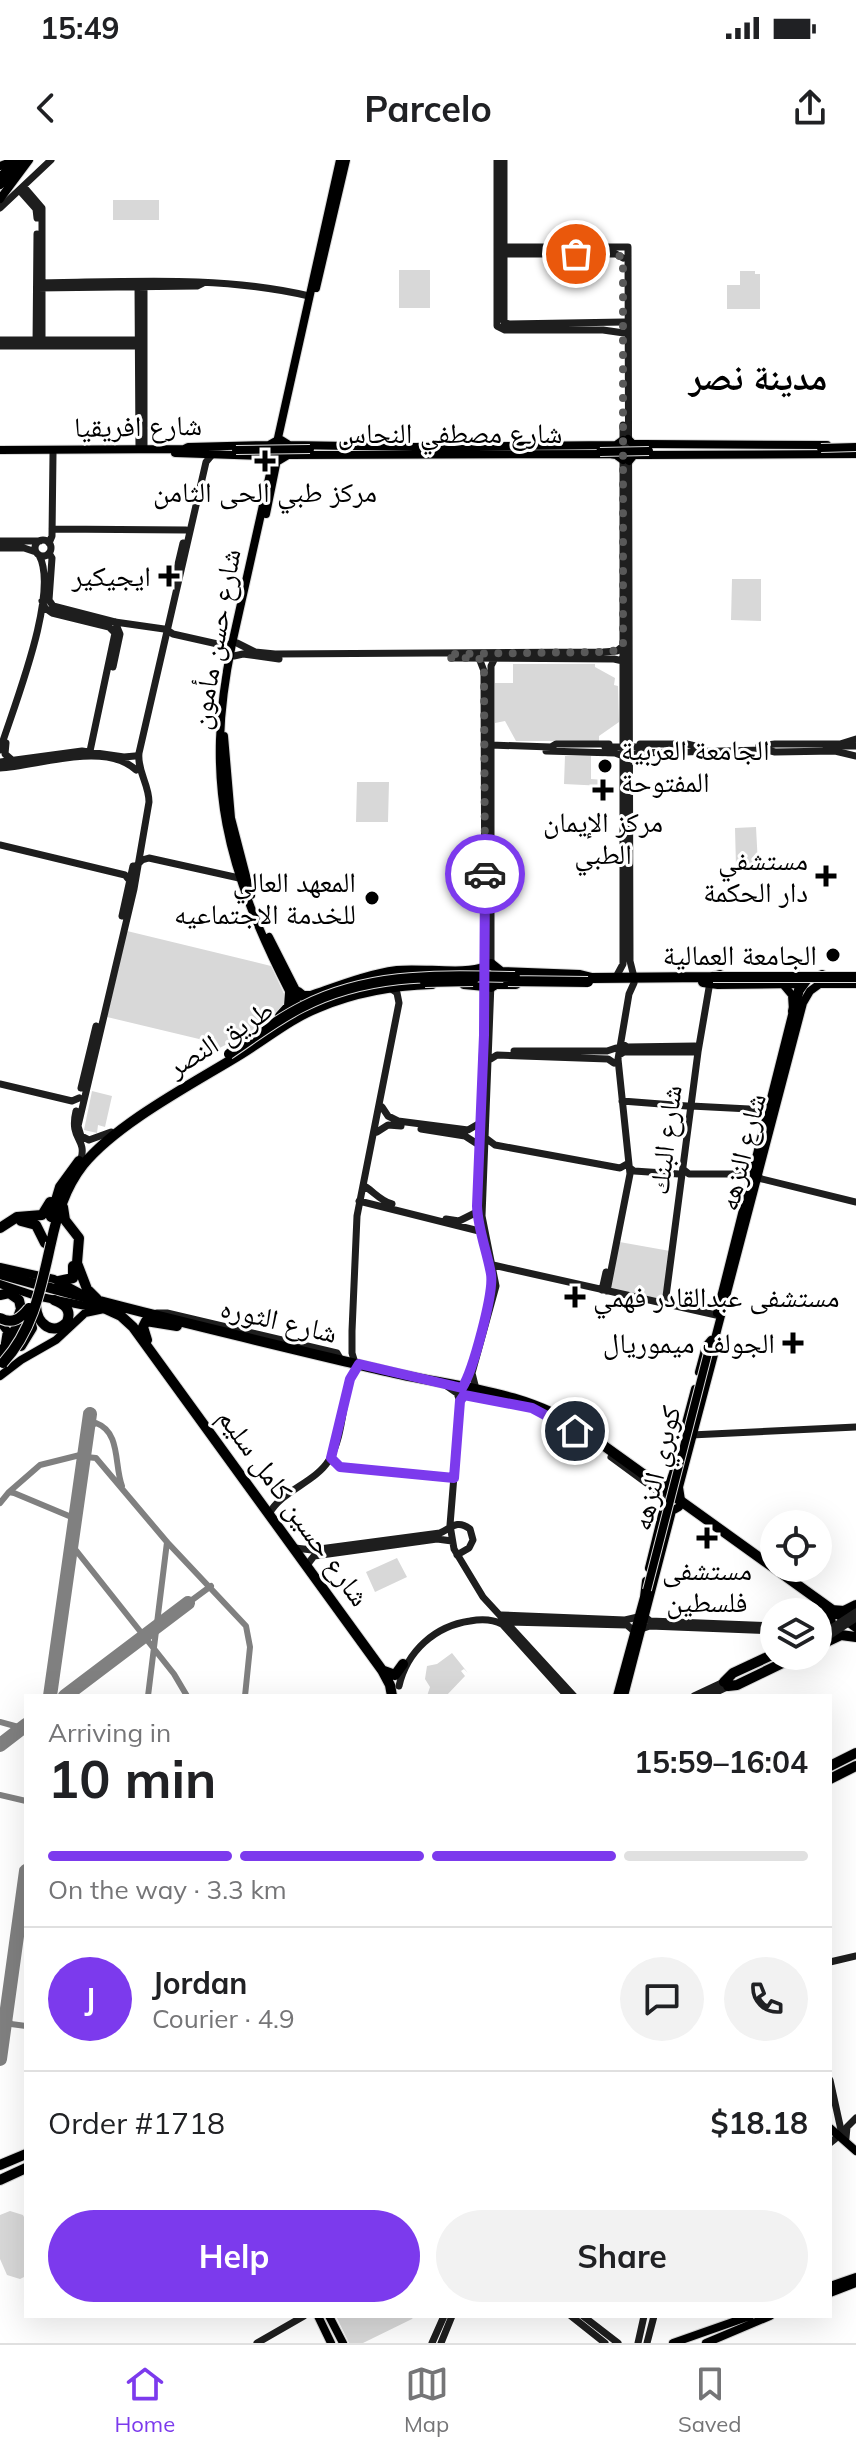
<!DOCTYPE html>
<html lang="en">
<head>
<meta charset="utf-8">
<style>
	:root { --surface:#fff; --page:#f2f2f2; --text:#202124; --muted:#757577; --line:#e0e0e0; --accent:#7c3aed }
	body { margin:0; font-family:Mulish,"Noto Naskh Arabic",sans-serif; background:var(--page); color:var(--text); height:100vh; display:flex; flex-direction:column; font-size:30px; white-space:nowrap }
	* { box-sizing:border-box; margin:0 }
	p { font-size:26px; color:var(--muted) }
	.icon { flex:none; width:44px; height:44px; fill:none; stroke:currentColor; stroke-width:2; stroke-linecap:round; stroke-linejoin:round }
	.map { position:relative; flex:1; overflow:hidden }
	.details { position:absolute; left:24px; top:1534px; width:808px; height:624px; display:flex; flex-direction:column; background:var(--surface); border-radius:0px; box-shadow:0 8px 32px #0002 }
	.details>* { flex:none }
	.fabs { position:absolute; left:760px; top:1350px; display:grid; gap:16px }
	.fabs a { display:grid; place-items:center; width:72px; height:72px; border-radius:50%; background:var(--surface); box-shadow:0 8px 32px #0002; font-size:40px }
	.pin { position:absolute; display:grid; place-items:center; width:68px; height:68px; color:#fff; margin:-34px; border:4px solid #fff; border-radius:50%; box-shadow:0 2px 8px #0007 }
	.courier { position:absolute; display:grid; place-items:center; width:80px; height:80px; margin:-40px; border:6px solid #7c3aed; border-radius:50%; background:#fff; color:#222; box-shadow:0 2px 10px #0007 }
	.summary em { font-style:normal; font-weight:700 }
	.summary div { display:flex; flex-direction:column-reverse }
	.summary { display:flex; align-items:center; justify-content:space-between; height:136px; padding:0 24px }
	h1 { font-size:52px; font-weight:700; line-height:60px }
	.bar { display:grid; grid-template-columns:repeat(4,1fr); gap:12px 8px; align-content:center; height:96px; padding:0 24px }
	.bar i { height:10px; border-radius:6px; background:var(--line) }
	.bar .current { background:var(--accent) }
	.bar p { grid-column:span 4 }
	.line { display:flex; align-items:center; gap:20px; padding:0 24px; border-top:2px solid var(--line) }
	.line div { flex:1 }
	.round { display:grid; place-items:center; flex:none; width:84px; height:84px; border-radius:42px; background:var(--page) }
	.action { display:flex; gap:16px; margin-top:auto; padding:16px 24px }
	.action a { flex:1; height:92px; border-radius:48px; background:var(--accent); color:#fff; font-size:32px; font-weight:700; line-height:92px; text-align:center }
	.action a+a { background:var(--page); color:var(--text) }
	.status { display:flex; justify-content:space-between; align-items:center; height:56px; padding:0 40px; background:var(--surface); direction:ltr }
	.status svg { height:22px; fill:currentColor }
	header { display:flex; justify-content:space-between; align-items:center; height:104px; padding:0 24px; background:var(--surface); font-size:36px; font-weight:700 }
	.tab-bar { display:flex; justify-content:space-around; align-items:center; height:112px; border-top:2px solid var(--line); background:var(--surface); font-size:22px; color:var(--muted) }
	.tab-bar a { display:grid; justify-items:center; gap:4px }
	.tab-bar .current { color:var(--accent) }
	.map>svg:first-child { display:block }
</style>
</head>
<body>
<div class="status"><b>15:49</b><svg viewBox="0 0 49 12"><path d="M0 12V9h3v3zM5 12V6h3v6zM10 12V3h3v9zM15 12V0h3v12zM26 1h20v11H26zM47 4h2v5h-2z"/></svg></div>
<header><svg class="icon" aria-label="back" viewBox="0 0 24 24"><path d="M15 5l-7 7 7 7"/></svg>Parcelo<svg class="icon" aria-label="share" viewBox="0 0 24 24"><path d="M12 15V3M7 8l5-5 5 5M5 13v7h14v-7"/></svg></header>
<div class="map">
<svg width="856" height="2183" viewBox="0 0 856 2183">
	<rect width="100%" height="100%" fill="#fff"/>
	<path fill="#d8d8d8" d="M 113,40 L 159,40 L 159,60 L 113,60 Z
		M 399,110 L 430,110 L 430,148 L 399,148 Z
		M 740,111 L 755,111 L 755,114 L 760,114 L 760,149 L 727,149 L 727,125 L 740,125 Z
		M 732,419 L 761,419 L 761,461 L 731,460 Z
		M 513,504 L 595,504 L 595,507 L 615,518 L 614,525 L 618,526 L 619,562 L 599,576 L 599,581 L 516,581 L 505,561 L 495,563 L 495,523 L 513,523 Z
		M 565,596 L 591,596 L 591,619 L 604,620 L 604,626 L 564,624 Z
		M 357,622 L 389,622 L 388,662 L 356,662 Z
		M 756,667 L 758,705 L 736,707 L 735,668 Z
		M 127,771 L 271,806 L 287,840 C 273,866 241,876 216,890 L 199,879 L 107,857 Z
		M 92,931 L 112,936 L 105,967 L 98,965 L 97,973 L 84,970 Z
		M 614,1081 L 670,1091 L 661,1146 L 602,1133 Z
		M 397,1398 L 407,1417 L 375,1432 L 366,1412 Z
		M 452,1493 L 468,1513 L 464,1509 L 461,1511 L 465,1516 L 446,1536 L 427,1536 L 430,1527 L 425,1519 L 427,1506 L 437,1504 Z
		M 10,2051 L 23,2055 L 26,2061 L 26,2116 L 20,2119 L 7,2115 L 0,2099 L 0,2055 Z
		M 336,2156 L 414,2156 L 412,2159 L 363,2183 L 349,2183 Z"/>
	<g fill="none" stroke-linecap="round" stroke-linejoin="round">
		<path stroke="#808080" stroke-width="6" d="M 88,1267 L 96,1263 C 121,1272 114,1305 122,1326
			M 83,1302 L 86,1297 L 96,1298 L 167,1382 L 246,1466 L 250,1487 L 245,1536
			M 9,1332 L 40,1305 L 84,1294
			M 0,1343 L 9,1332 L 14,1333 L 69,1356
			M 71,1384 L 174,1514 L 187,1536
			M 188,1443 L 211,1426
			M 148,1536 L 167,1382
			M 0,1562 L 22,1568
			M 0,1635 L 26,1641
			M 20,1752 L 26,1753
			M 0,1862 L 6,1857 L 11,1864 L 26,1866"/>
		<path stroke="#808080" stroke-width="14" d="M 50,1536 L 90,1254
			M 65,1536 L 188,1443
			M 0,1585 L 26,1565
			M 0,1899 L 26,1711"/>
		<g stroke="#dbdbdb" stroke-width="10">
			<path id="primary" d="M 0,6 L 16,0
				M 0,17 L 17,0
				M 0,25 L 23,3
				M 0,39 L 29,0
				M 316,128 L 346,0
				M 628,279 L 633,284 L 643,284 L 827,285
				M 281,280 L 289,285 L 414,287 L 616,285 L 623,280
				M 0,290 L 184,289 L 188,287 L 269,285 L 276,281
				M 175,293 L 265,296 L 272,301
				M 278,301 L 288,295 L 609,294 L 616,295 L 623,300
				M 629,301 L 634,295 L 643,295 L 856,294
				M 266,354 L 280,285
				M 224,576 L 231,658 L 251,735
				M 269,777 L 299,836
				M 307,850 L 297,843 L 290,833 C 227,709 203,624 232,484 L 340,0
				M 0,1107 L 54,1119 L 84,1135
				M 0,1124 L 36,1136 L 96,1148
				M 717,1153 L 793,851 L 792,835 L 782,823
				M 0,1162 L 7,1171 L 5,1183
				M 712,1190 L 803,843 L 810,831 L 821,823
				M 699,1212 L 706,1186 L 711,1180
				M 0,1216 L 21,1200 L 56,1180 L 85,1153 L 104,1149
				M 686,1263 L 695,1229
				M 660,1326 L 670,1322 L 675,1307
				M 681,1340 L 679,1327 L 716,1187
				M 649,1408 L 664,1347
				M 617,1536 L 644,1437 L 646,1421
				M 624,1536 L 672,1351 L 679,1347
				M 830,1968 L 856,1991
				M 830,2126 L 856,2117
				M 830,2133 L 856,2123
				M 318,2156 L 331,2183
				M 329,2156 L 343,2183
				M 673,2183 L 750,2156
				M 706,2183 L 770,2156"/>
		</g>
		<g stroke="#dbdbdb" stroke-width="12">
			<path id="highway" d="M 491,804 L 501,812 L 580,815 L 592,818 L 713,817 L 720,815
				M 822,815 L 819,820 L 821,823 L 856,823
				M 703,822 L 718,824 L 795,823 L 799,819 L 796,815
				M 464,824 L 485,826
				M 491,827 L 496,824 L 516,824
				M 298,832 L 303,836 L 311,836 C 340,826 367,815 397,811 C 420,808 468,816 485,807
				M 793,851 L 799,830 L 807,819
				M 280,856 L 289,846 L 290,833
				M 63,1047 L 65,1060 L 79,1078 L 77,1103 L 87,1129 L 97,1139
				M 51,1057 L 60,1027 L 79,1001
				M 21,1061 L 36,1065 L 45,1083
				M 0,1068 L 17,1057 L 42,1055 L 50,1042
				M 51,1083 C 57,1055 65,1028 83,1005 C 117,963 194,923 241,894 C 267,878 291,858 319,847 C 355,832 393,825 432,824
				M 0,1114 C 127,1150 256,1180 385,1211 C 451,1227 525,1230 582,1270 L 856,1467
				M 59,1121 L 73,1118 L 73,1106
				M 0,1135 L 9,1133 L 19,1140 L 21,1149 L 16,1163
				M 95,1144 L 121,1156 L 133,1167 L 382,1510 L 390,1525 L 392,1536
				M 36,1146 C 37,1164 53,1177 67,1162 C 72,1149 64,1144 54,1140
				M 147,1180 L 143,1167 L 146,1161 L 177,1166
				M 0,1195 L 19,1163 L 24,1159 L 30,1160 L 32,1168 L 21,1186
				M 831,1450 L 844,1451 L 856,1445
				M 818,1472 L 831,1463 L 830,1457 L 821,1450
				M 818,1486 L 841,1475 L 856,1477
				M 384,1511 L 395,1515 L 403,1504
				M 724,1522 L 733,1513 L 774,1494
				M 728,1526 L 737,1525 L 797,1496
				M 830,1606 L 856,1593
				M 830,1619 L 856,1606
				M 0,2005 L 26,1994
				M 0,2020 L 26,2008"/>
		</g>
		<path stroke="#1e1e1e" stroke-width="7" d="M 497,0 L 497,166 L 505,170 L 603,170 L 624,173
			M 504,0 L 504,162 L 509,164 L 624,162
			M 24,27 L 42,48 L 42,186
			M 20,31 L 36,49 L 37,58
			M 0,48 L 51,0
			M 504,87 L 628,87 L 630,801 L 634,817
			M 504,94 L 616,94 L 623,98
			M 37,123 C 128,122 220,115 309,136
			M 138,125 L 139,289
			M 37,128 L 197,126 L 203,123
			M 0,180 L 142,180
			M 0,186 L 142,186
			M 36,186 L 37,74
			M 144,289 L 144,123
			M 52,369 L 186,370
			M35 388a8 8 0 1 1 16 0a8 8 0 1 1-16 0Z
			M 0,381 L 40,381
			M 49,383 L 52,376 L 53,294
			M 0,388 L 24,388 L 36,392
			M 49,393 L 52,398 L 49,440 L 53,446 L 115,462 L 164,469
			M 174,421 L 183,383
			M 42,441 L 45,448 L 52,453 L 109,467 L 115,473 L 90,591
			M 167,470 L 173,474 L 222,485 L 232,484
			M 237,483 L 255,492 L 275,494 L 603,492 L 617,491 L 623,486
			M 234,496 L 243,494 L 279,499
			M 452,498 L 614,499 L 623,501
			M 479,498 L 484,511 L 485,811
			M 113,507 L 120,474 L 115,462
			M 6,583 L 5,594 L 13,601
			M 640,584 L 687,584 L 699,587
			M 491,585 L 551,587 L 556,584 L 609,584
			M 759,586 L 775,584 L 840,584 L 856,579
			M 0,590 C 13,548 60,433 39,395
			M 546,591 L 615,593 L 623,596
			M 629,597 L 638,593 L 767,590 L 775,592 L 835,591 L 856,596
			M 0,602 L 82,591 L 124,597 L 135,596
			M 0,608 C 38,606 105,581 136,610
			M 0,685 L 125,715 L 130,721
			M 137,705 L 142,700 L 149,698 L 239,718
			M 122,756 L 133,706
			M 491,807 L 491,506 L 495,498
			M 616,817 L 623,804 L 623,265
			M 621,883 L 627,887 L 695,886
			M 514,891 L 607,891 L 616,888
			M 619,895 L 624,892 L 694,892
			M 489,900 L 497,895 L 608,899 L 614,903
			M 0,924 L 72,941 L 79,938
			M 81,928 L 96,866
			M 622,941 L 687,946
			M 691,946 L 769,950
			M 382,947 L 388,956 L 398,961 L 468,970 L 480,963
			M 76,951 C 69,980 87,978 81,999
			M 421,969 L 465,976 L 479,985
			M 111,972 L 89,980 L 81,976 L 78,966 L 134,729 L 149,642 C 149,624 137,611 139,593 L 206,302 L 211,296
			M 377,972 L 388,965 L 401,966
			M 487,979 L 495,985 L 620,1008 L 627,1004
			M 630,1008 L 634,1011 L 679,1014
			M 684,1010 L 689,1014 L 752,1014
			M 758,1018 L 856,1042
			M 366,1027 C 375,1033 381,1041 392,1044
			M 359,1041 L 479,1071
			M 477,1043 L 485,823
			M 446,1059 L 459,1061 L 477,1052
			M 493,1105 L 716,1155
			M 602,1130 L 606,1112
			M 607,1131 L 630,1014 L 618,899 L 629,834 L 634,823
			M 665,1144 L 698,892 L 710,822
			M 157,1153 L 167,1153 L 337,1193 L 341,1200
			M 355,1203 L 352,1193 L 352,1171 L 357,1056 L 399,843 L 397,833 L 390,828
			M 444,1224 L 457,1233 L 460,1242 L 450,1365 L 454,1389 L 483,1437 L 574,1536
			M 476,1229 L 472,1213 L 496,1126 L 482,1056 L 491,823
			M 460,1241 L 463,1236 L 468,1235 L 525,1247
			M 691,1275 L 856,1267
			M 332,1295 L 333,1302 L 340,1307 L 454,1318
			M 611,1297 L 668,1339
			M 269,1354 C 282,1330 315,1323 329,1300 C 343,1277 342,1246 350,1220 C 352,1214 356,1210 359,1204
			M 295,1388 L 312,1390 L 440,1373 C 451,1368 457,1359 470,1369 L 473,1380 L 469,1388 L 457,1395
			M 307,1405 L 314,1396 L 437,1379 L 452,1381
			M 501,1455 L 625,1460 L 638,1457
			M 644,1456 L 650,1461 L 774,1466
			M 507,1462 L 627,1465 L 634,1471
			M 641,1469 L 650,1466 L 774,1471
			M 399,1526 C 407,1491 435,1466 470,1461 C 481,1459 492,1459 502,1464 L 567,1536
			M 694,1536 L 726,1521
			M 708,1536 L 731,1525
			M 830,1802 L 856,1796
			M 830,1920 L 841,1970 L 840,1977
			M 846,1978 L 847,1967 L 856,1958
			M 830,1983 L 835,1979
			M 571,2156 L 605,2183
			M 583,2156 L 618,2183
			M 257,2183 L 304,2156
			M 432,2183 L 444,2156
			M 441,2183 L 452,2156
			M 638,2183 L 644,2156
			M 647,2183 L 654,2156"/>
		<use href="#primary" stroke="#000" stroke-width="8"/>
		<use href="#highway" stroke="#000" stroke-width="10"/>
		<g stroke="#dbdbdb" stroke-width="10" stroke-linecap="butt">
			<path id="primary-bridge" d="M 821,288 L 856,287
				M 236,290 L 310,289
				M 600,292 L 649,291
				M 647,1430 L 709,1189"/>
		</g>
		<g stroke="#dbdbdb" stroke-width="12" stroke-linecap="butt">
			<path id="highway-bridge" d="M 713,817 L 856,817
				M 508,821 L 588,822
				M 425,822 L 473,821
				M 229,894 C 253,878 276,860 302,847 C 370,812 440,816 515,817
				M 0,1158 C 13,1165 21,1158 29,1148
				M 3,1203 C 34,1169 41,1127 51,1083"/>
		</g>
		<path stroke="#1e1e1e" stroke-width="7" d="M 826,586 L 856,586
			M 605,587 L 644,587
			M 818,1477 L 856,1452
			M 818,1483 L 856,1458"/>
		<use href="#primary-bridge" stroke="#000" stroke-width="8"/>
		<use href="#highway-bridge" stroke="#000" stroke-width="10"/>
	</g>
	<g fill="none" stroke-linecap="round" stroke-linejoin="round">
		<path stroke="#595959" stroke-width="8" stroke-dasharray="0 14.4" d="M 485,714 L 484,509 L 479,498 L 448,498 L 448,494 L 603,492 L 619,490 L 623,486 L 623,98 L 616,94 L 576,94"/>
		<path stroke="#7c3aed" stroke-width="10" d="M 485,714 L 484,875 L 477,1046 C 478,1070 487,1091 491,1114 C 494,1133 473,1211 462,1228 L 359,1204 L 350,1219 L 331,1298 L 340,1307 L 454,1318 L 460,1241 L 464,1235 L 532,1248 L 575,1271"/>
	</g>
	<g fill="#000" stroke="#fff" stroke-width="3">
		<path d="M261 289h8v8h8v8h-8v8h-8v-8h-8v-8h8z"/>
		<path d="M165 404h8v8h8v8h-8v8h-8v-8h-8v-8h8z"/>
		<circle cx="605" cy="606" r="8"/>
		<path d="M599 618h8v8h8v8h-8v8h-8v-8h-8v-8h8z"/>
		<path d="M822 704h8v8h8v8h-8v8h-8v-8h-8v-8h8z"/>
		<circle cx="372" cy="738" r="8"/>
		<circle cx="833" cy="795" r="8"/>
		<path d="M571 1125h8v8h8v8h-8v8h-8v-8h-8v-8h8z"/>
		<path d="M789 1171h8v8h8v8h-8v8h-8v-8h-8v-8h8z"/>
		<path d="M703 1366h8v8h8v8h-8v8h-8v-8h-8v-8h8z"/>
	</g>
	<g text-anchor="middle" stroke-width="6" stroke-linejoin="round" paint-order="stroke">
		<g font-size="28" fill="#000" stroke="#fff">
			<text transform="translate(138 266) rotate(-1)" y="10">شارع افريقيا</text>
			<text x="450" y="283">شارع مصطفي النحاس</text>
			<text transform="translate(215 479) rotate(-80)" y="10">شارع حسن مأمون</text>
			<text transform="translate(220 878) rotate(-32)" y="10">طريق النصر</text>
			<text transform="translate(665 980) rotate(-83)" y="10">شارع البنك</text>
			<text transform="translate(742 992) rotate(-76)" y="10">شارع النزهه</text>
			<text transform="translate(279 1160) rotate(13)" y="10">شارع الثوره</text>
			<text transform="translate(656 1308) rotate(-76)" y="10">كوبري النزهه</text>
			<text transform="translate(294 1347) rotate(54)" y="10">شارع حسين كامل سليم</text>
		</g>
		<g font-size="28" fill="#000" stroke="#fff" text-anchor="end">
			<text x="265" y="342" text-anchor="middle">مركز طبي الحى الثامن</text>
			<text x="151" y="426">ايجيكير</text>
			<text x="621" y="600" text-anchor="start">الجامعة العربية<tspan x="621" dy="32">المفتوحة</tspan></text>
			<text x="603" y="672" text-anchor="middle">مركز الإيمان<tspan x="603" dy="32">الطبي</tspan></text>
			<text x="808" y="710">مستشفي<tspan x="808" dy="32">دار الحكمة</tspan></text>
			<text x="356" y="732">المعهد العالي<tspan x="356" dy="32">للخدمة الاجتماعيه</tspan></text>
			<text x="817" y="805">الجامعة العمالية</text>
			<text x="593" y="1147" text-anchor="start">مستشفى عبدالقادر فهمي</text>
			<text x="775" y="1193">الجولف ميموريال</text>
			<text x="707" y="1420" text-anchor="middle">مستشفى<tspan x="707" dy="32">فلسطين</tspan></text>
		</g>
		<g font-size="36" font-weight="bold" fill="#000" stroke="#fff">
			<text x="758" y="230">مدينة نصر</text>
		</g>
	</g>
</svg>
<div class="fabs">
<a><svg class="icon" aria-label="locate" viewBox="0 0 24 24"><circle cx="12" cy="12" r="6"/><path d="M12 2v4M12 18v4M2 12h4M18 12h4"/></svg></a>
<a><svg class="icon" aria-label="layers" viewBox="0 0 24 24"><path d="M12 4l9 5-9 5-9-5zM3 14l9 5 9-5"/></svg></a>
</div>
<div class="pin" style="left:576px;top:94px;background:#ea580c"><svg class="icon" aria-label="bag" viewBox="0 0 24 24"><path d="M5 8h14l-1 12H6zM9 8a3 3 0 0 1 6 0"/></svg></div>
<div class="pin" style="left:575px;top:1271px;background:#1f2937"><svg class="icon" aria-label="home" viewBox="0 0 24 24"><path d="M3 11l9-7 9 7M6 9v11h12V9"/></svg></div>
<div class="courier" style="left:485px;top:714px"><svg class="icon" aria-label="car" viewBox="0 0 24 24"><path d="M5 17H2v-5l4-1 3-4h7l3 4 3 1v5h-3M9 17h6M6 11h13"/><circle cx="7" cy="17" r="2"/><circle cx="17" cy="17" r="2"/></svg></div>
<section class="details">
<div class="summary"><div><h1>10 min</h1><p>Arriving in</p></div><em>15:59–16:04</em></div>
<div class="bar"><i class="current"></i><i class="current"></i><i class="current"></i><i></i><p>On the way · 3.3 km</p></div>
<div class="line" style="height:144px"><b class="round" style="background:var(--accent);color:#fff">J</b><div><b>Jordan</b><p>Courier · 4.9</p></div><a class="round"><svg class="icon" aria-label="chat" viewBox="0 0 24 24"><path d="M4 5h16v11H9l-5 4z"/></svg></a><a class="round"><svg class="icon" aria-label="phone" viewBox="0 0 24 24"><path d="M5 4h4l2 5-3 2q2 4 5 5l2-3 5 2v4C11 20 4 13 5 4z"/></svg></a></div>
<div class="line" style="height:104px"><div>Order #1718</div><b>$18.18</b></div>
<div class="action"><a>Help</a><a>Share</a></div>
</section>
</div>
<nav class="tab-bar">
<a class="current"><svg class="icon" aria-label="home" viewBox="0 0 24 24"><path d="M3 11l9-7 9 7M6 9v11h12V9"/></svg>Home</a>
<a><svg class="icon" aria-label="map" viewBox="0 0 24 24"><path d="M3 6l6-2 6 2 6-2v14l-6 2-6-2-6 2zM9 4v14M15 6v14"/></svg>Map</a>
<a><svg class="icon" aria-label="saved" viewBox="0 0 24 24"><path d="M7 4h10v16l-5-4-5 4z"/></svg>Saved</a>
</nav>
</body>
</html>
